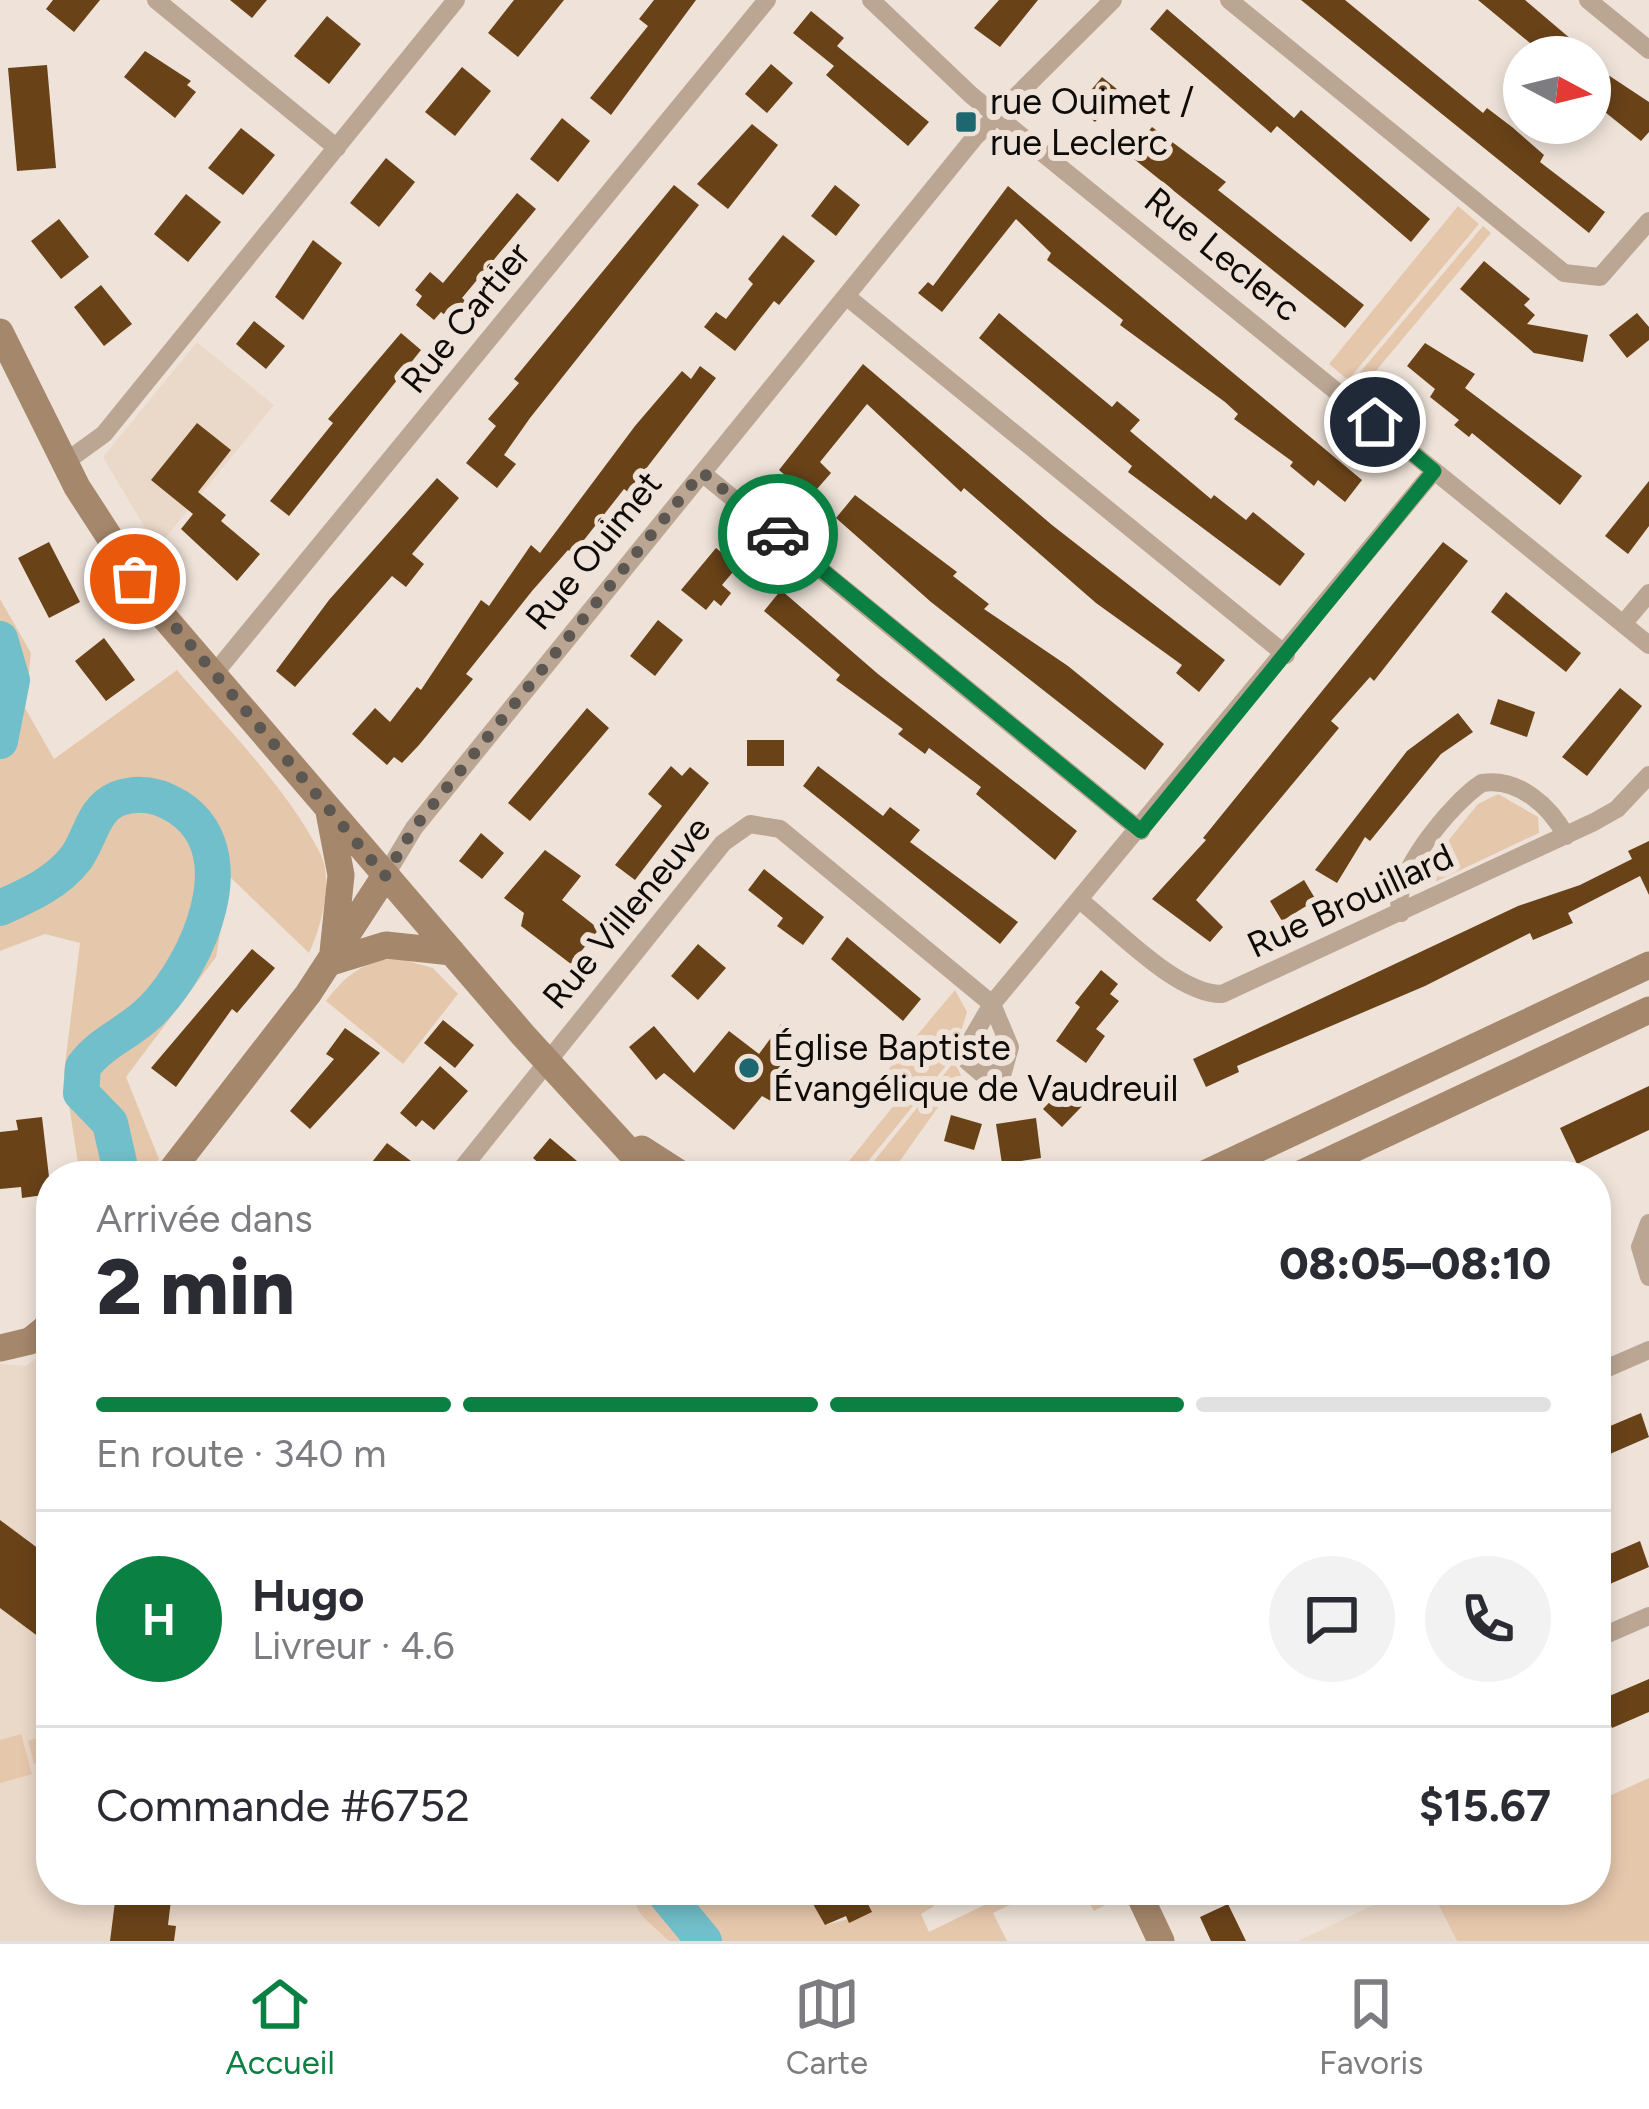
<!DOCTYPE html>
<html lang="fr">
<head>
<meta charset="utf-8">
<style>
	:root { --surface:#fff; --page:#f2f2f3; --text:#2b2b33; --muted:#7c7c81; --line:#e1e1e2; --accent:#0b8043 }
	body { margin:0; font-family:Figtree,sans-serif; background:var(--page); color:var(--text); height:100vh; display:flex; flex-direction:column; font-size:45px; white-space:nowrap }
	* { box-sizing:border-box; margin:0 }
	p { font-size:39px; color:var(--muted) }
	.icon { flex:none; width:66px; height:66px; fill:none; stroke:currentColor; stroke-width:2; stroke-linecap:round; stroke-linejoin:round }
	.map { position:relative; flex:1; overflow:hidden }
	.drawer { position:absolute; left:36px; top:1161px; width:1575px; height:744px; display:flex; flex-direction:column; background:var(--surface); border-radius:48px; box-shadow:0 6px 18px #0003 }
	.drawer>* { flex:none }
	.needle { width:78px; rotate:97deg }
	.controls { position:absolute; left:1503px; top:36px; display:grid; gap:24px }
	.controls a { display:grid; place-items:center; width:108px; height:108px; border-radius:50%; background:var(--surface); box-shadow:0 6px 18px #0003; font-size:60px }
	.pin { position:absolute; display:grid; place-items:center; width:102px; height:102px; color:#fff; margin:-51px; border:6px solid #fff; border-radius:50%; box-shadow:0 3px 12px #0007 }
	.courier { position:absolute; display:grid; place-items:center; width:120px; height:120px; margin:-60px; border:9px solid #0b8043; border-radius:50%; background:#fff; color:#222; box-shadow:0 3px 15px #0007 }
	.summary em { font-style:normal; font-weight:800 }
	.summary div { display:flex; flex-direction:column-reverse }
	.summary { display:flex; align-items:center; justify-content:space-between; height:204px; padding:0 60px }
	h1 { font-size:78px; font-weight:800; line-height:90px }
	.bar { display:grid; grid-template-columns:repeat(4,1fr); gap:18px 12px; align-content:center; height:144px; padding:0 60px }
	.bar i { height:15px; border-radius:9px; background:var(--line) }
	.bar .on { background:var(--accent) }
	.bar p { grid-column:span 4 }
	.line { display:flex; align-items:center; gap:30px; padding:0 60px; border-top:3px solid var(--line) }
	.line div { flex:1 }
	.round { display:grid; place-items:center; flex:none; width:126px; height:126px; border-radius:63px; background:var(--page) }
	.tabs { display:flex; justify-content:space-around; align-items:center; height:168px; border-top:3px solid var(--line); background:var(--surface); font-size:33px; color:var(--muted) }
	.tabs a { display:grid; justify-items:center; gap:6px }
	.tabs .on { color:var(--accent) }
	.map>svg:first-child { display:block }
</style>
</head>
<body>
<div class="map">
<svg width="1649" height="1941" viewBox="0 0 1649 1941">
	<rect width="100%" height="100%" fill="#efe3d9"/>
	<path fill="#ead8c8" d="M 197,342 L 274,405 L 157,548 L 103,457 Z
		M 51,1348 L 51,1890 L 627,1890 L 669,1941 L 0,1941 L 0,1364 L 26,1366 Z
		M 1405,1890 L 1431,1890 L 1457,1941 L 1298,1941 Z"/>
	<path fill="#e5c7ac" d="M 1458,206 L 1479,224 L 1348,380 L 1329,364 Z
		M 1483,226 L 1491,233 L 1360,390 L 1351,383 Z
		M 0,599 L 31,653 L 25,708 L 54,759 L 177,670 C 226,728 286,786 320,853 C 334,880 321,928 309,953 L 230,877 L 216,957 L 126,1077 L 159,1159 L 147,1176 L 80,1176 L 64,1073 L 80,943 L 45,934 L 0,951 Z
		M 1498,794 L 1538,817 L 1539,833 L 1437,881 L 1426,878 L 1426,868 L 1478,804 Z
		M 397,958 L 433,968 L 458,994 L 403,1064 L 326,1001 C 346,975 363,961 397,958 Z
		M 955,990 L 967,1012 L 953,1057 L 856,1176 L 837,1176 L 903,1094 L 882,1077 Z
		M 954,1062 L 961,1075 L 889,1176 L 862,1176 Z
		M 51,1726 L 51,1760 L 34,1764 L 28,1741 L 37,1738 L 35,1730 Z
		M 21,1734 L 32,1774 L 0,1783 L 0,1740 Z
		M 1649,1778 L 1649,1941 L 1457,1941 L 1431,1890 L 1596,1890 L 1596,1802 Z
		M 627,1890 L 805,1890 L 826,1925 L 871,1913 L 868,1904 L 897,1890 L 901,1898 L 926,1890 L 934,1906 L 921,1914 L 929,1932 L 1013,1891 L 1018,1901 L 993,1913 L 1007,1941 L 669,1941 L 642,1916 Z
		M 1082,1890 L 1117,1890 L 1120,1897 L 1094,1911 Z"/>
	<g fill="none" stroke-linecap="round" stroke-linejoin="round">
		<path stroke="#71bfca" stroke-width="36" d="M 0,639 L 12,680 L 0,741
			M 0,908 C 27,896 57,883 76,858 C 90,839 93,809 117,799 C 138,791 159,795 178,807 C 248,852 198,963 153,1009 C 132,1032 101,1041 83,1067 L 81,1093 L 110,1123 L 122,1176
			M 662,1890 L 704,1941"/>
	</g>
	<path fill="#694218" d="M 53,0 L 100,0 L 74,32 L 46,9 Z
		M 230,0 L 267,0 L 252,18 Z
		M 514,0 L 564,0 L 518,57 L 488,33 Z
		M 654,0 L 696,0 L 611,115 L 590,98 L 648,26 L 639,19 Z
		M 999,0 L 1038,0 L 1000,47 L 974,28 Z
		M 1301,0 L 1345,0 L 1483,113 L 1487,108 L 1512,127 L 1544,155 L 1540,162 L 1605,212 L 1589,233 Z
		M 1478,0 L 1525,0 L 1592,57 L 1547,57 Z
		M 1167,9 L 1294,118 L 1301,110 L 1430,219 L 1411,242 L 1277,126 L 1271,133 L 1150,29 Z
		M 811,11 L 844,38 L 837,46 L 929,122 L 908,146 L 826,75 L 834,66 L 793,33 Z
		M 327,16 L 361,44 L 329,84 L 294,56 Z
		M 145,51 L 191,81 L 187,85 L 196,92 L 175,118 L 124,77 Z
		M 1590,63 L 1649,102 L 1649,132 L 1641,141 L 1590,100 Z
		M 771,64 L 793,83 L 767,113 L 745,94 Z
		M 47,65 L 56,168 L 17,171 L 8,68 Z
		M 462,67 L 491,91 L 455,136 L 425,112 Z
		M 1102,77 L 1128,98 L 1110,120 L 1102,114 L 1095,122 L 1077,107 Z
		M 562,118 L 590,141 L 558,182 L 530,159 Z
		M 752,124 L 778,145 L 728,209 L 697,184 Z
		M 1152,127 L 1226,182 L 1218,190 L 1364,305 L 1345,328 L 1129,155 Z
		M 241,128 L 275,155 L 243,195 L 208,168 Z
		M 386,158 L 415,182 L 379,227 L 350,203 Z
		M 674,185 L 699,205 L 530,418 L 504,455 L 516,464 L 497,488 L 466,463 L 496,426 L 488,419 L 519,383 L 514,379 Z
		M 835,185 L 860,205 L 836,236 L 811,216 Z
		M 1008,186 L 1362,480 L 1345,502 L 1318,480 L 1314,486 L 1290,466 L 1293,462 L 1234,419 L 1238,414 L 1225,402 L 1120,325 L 1123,320 L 1047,260 L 1051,253 L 1016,219 L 942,312 L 918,293 L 928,282 L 933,286 Z
		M 517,193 L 536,209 L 462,298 L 468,303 L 453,321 L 441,312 L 434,320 L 416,305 L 422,296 L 415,290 L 430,272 L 443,283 Z
		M 186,194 L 221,222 L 188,262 L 154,234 Z
		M 59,219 L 89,257 L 61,279 L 31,241 Z
		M 783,235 L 815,261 L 779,305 L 774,301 L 735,351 L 704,327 L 716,312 L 726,319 L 753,284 L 748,279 Z
		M 313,240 L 342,263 L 303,320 L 275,297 Z
		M 1484,261 L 1530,299 L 1524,305 L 1535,315 L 1527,324 L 1588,335 L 1583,362 L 1534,353 L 1460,289 Z
		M 101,285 L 132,324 L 104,346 L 74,307 Z
		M 999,313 L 1112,407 L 1117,401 L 1140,420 L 1130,431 L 1211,499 L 1214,495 L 1246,520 L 1253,512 L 1305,554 L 1280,586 L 1128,472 L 1132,466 L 979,338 Z
		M 1637,313 L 1649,327 L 1649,340 L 1627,358 L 1609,335 Z
		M 254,321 L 285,346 L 266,369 L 236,344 Z
		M 401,333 L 421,350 L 289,516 L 270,501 L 333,423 L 328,419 Z
		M 1425,343 L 1475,374 L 1465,388 L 1582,476 L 1560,505 L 1472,433 L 1469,437 L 1454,425 L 1459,420 L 1430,397 L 1435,389 L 1407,366 Z
		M 863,364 L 1052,525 L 1225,660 L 1199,692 L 1176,673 L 1182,665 L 1096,603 L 964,488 L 961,492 L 867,404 L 820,462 L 831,473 L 810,497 L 779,470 Z
		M 700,366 L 716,378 L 628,492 L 624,489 L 573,554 L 568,550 L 532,591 L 466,674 L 473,679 L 419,745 L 402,763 L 394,757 L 387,765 L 352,734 L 375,708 L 390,722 L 417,687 L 421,690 L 481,600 L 489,606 L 531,545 L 540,553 L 635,426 L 682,371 L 691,379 Z
		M 197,423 L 231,450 L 198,492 L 226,515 L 221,521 L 260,554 L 237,581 L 181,529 L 193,514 L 151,480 Z
		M 437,478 L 459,498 L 412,554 L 424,564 L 406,587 L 392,576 L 295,687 L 276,671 L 329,600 Z
		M 1649,481 L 1649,526 L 1628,554 L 1605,536 Z
		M 855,495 L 957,572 L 953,576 L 989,604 L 984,609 L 1068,666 L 1164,744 L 1145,770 L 931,602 L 836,518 Z
		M 49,542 L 80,602 L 49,618 L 18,558 Z
		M 1443,542 L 1468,561 L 1374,681 L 1370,677 L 1331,721 L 1339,728 L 1196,900 L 1223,927 L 1210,942 L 1152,899 L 1206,840 L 1203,838 Z
		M 716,548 L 738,566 L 722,585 L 731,593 L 721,606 L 714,600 L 706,610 L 681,590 Z
		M 781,590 L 878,674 L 1077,831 L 1055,860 L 976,794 L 981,787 L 929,748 L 925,754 L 898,734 L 903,729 L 836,680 L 840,675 L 764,611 Z
		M 1506,592 L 1581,653 L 1566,672 L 1491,612 Z
		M 658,620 L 683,640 L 655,676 L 630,656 Z
		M 104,638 L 135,680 L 106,701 L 75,661 Z
		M 1620,688 L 1642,706 L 1587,776 L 1562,757 Z
		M 1498,699 L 1535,712 L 1527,737 L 1490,724 Z
		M 587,708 L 609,728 L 530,821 L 508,803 Z
		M 1458,713 L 1473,732 L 1441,754 L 1370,841 L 1365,837 L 1337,883 L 1315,870 L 1407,751 Z
		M 747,740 L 784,740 L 784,766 L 747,766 Z
		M 671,766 L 682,776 L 690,767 L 709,783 L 635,880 L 615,865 L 662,806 L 648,794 Z
		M 818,766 L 883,816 L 890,807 L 920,830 L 910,842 L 1018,922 L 1000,944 L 803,786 Z
		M 481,833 L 504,853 L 482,879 L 459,861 Z
		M 1649,841 L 1649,895 L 1640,876 L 1568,913 L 1573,923 L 1533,940 L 1530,933 L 1425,986 L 1237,1066 L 1239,1072 L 1206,1087 L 1193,1059 L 1518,906 L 1580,885 L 1632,859 L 1628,851 Z
		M 545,850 L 581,876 L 562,900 L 599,929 L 571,964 L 521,926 L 524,913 L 504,898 Z
		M 764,869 L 824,917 L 803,945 L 777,926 L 783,918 L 748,890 Z
		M 1304,880 L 1316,900 L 1282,921 L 1270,901 Z
		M 847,937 L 921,999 L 903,1021 L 831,959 Z
		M 698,944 L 726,968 L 698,1000 L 671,976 Z
		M 252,949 L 275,968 L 237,1013 L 232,1009 L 176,1087 L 151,1068 Z
		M 1101,970 L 1118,984 L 1110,994 L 1119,1001 L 1096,1029 L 1105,1036 L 1086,1063 L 1056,1041 L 1080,1007 L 1075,1003 Z
		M 443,1020 L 474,1045 L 455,1068 L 424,1043 Z
		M 781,1024 L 814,1050 L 785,1085 L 790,1090 L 778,1105 L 762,1096 L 734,1130 L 664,1073 L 656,1080 L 629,1047 L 654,1026 L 694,1073 L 729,1031 L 759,1054 Z
		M 345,1028 L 380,1053 L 310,1129 L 290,1111 L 334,1059 L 326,1054 Z
		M 440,1066 L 468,1091 L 434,1130 L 422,1120 L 416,1127 L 400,1113 Z
		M 1069,1082 L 1088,1100 L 1062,1127 L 1043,1109 Z
		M 1649,1086 L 1649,1130 L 1577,1164 L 1560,1128 Z
		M 951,1115 L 982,1124 L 974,1150 L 944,1141 Z
		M 42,1117 L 51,1194 L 22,1198 L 21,1187 L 0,1189 L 0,1132 L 18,1130 L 16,1120 Z
		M 1036,1118 L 1041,1158 L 1002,1164 L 996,1124 Z
		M 550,1138 L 577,1161 L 564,1176 L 553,1176 L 533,1158 Z
		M 387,1143 L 411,1161 L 400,1176 L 361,1176 Z
		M 1641,1413 L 1649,1437 L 1596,1460 L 1596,1432 Z
		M 0,1520 L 51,1558 L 51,1646 L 0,1608 Z
		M 1640,1541 L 1649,1567 L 1596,1590 L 1596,1560 Z
		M 1649,1679 L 1649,1712 L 1612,1728 L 1600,1700 Z
		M 805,1890 L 898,1890 L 868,1904 L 872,1912 L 849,1923 L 846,1916 L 825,1925 Z
		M 116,1894 L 171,1900 L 168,1925 L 176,1926 L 174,1941 L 110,1941 Z
		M 1228,1904 L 1246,1941 L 1211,1941 L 1200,1917 Z"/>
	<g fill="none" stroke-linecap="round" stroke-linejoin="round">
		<path stroke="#bba694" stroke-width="18" d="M 156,0 L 337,148
			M 871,0 L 971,95 L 1649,645
			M 1229,0 L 1564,273 L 1600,277 L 1649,221
			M 1588,0 L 1649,50
			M 846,296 L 1286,655
			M 64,463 L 104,434 L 456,0
			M 702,473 L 1141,831
			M 1623,624 L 1649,593
			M 214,674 L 767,0
			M 385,876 L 414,828 L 975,137 L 1113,0
			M 1082,902 C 1116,929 1178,995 1222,994 L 1594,822 L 1617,809 L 1649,775
			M 1401,913 C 1388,879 1453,801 1482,783 C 1518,777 1550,806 1566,836
			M 456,1176 L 723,843 L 750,824 L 780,829 L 992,1004 L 1010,1047 L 1003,1072 L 981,1073 L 967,1061 L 971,1040 L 992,1004 L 1434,471
			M 1649,1223 L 1640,1247 L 1649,1277
			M 1596,1373 L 1649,1350
			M 1596,1639 L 1649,1616
			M 1143,1903 L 1168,1890"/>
		<path stroke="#a5876c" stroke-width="27" d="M 0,332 L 77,487 L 152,603 L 523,1035 L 652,1176
			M 329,812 L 341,875 L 333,952
			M 331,962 L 386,945 L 452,952
			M 642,1149 L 684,1176
			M 167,1176 L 308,994 L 385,876
			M 1200,1176 L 1649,965
			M 1296,1176 L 1649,1010
			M 0,1348 L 30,1341 L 51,1324
			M 1137,1890 L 1161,1941"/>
	</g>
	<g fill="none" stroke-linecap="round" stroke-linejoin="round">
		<path stroke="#5d5751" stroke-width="12" stroke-dasharray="0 21.6" d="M 135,579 L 385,876 L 414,828 L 702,472 L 778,534"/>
		<path stroke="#0b8043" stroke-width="15" d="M 778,534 L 1141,831 L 1434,471 L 1375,422"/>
	</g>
	<g fill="#1c6770" stroke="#efe3d9" stroke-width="4.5">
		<rect x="954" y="110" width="24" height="24" rx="6"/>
		<circle cx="749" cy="1068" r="12"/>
	</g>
	<g text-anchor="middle" stroke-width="12" stroke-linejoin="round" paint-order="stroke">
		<g font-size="36" fill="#0f0b08" stroke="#efe3d9" text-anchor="start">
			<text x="990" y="114">rue Ouimet /<tspan x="990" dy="41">rue Leclerc</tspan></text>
			<text x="773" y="1060">Église Baptiste<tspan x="773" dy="41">Évangélique de Vaudreuil</tspan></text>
		</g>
		<g font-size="36" fill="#0f0b08" stroke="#efe3d9">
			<text transform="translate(1223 254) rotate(39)" y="13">Rue Leclerc</text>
			<text transform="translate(465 317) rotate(-51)" y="13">Rue Cartier</text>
			<text transform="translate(593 550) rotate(-51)" y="13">Rue Ouimet</text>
			<text transform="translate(1350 900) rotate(-25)" y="13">Rue Brouillard</text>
			<text transform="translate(626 912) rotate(-50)" y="13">Rue Villeneuve</text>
		</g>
	</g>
</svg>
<div class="controls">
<a><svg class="needle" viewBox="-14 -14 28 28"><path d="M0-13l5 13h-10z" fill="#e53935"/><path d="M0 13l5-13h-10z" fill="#7c7c81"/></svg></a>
</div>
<div class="pin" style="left:135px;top:579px;background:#ea580c"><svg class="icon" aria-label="bag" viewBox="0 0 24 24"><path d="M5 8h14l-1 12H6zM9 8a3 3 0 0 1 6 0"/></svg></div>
<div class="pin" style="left:1375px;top:422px;background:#1f2937"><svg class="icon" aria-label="home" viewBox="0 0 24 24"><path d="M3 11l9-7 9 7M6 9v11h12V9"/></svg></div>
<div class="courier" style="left:778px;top:534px"><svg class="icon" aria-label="car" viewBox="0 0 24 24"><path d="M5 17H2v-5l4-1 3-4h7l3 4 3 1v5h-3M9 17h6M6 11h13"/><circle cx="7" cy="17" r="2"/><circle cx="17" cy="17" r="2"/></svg></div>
<section class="drawer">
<div class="summary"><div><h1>2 min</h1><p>Arrivée dans</p></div><em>08:05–08:10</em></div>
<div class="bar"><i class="on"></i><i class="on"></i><i class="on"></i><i></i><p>En route · 340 m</p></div>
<div class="line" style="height:216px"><b class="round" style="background:var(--accent);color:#fff">H</b><div><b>Hugo</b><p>Livreur · 4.6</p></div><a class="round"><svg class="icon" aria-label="chat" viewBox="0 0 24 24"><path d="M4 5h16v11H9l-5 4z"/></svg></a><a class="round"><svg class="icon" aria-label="phone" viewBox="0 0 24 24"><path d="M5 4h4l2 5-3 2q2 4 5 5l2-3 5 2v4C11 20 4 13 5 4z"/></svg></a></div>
<div class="line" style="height:156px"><div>Commande #6752</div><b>$15.67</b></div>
</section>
</div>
<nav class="tabs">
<a class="on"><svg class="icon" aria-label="home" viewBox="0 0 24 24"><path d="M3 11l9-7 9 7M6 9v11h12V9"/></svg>Accueil</a>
<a><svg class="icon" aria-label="map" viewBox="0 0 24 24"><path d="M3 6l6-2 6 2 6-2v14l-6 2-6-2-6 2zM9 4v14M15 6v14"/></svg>Carte</a>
<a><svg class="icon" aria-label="saved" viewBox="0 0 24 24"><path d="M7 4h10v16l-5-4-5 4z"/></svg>Favoris</a>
</nav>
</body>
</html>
